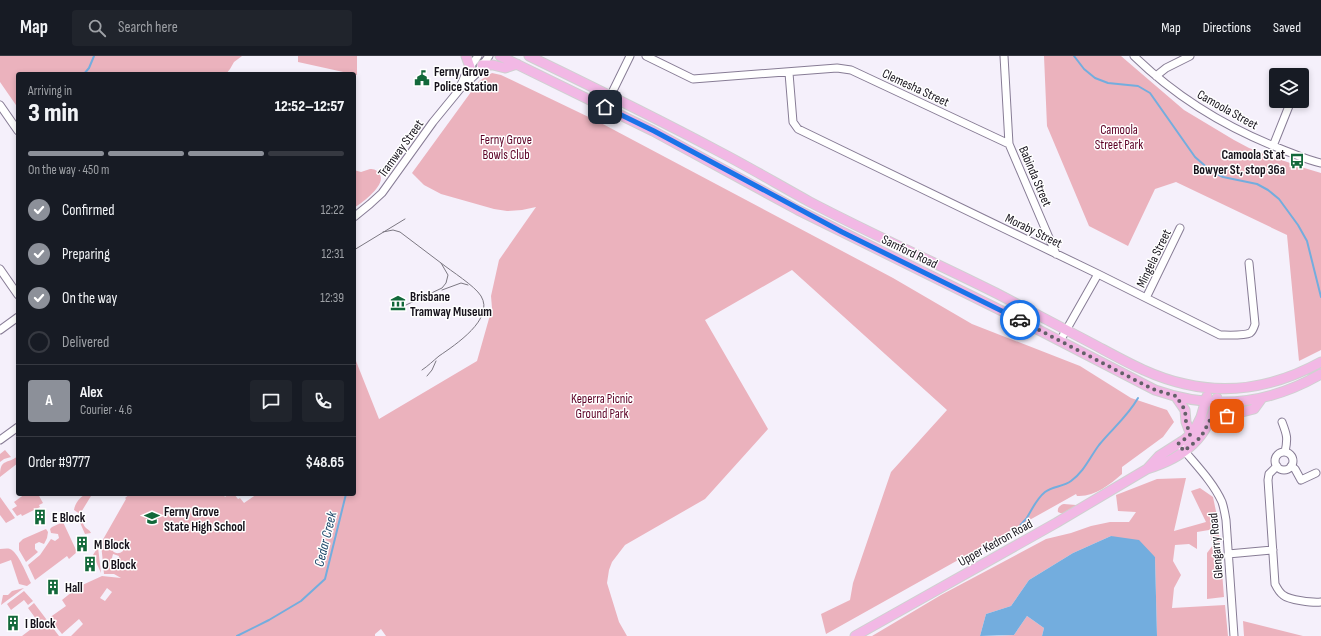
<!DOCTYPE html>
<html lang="en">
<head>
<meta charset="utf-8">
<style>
	:root { --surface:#171b24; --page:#20242c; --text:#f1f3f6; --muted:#9ea1a6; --line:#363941; --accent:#8c9099 }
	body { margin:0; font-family:"Sofia Sans Condensed",sans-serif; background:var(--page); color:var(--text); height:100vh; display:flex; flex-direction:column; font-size:15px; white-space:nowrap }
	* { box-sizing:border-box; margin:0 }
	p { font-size:13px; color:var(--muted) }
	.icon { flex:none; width:22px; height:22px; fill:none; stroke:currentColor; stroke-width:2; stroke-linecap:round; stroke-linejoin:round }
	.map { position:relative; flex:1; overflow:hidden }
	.side { position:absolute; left:16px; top:16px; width:340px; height:424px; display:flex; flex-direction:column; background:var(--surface); border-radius:4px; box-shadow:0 2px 6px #0003 }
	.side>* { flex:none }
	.controls { position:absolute; left:1269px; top:12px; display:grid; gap:8px }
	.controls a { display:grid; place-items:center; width:40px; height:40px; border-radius:4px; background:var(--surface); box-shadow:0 2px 6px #0003; font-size:20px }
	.pin { position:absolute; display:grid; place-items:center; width:34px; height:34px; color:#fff; margin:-17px; border-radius:8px; box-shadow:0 2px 6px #0006 }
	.courier { position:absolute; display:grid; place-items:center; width:40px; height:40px; margin:-20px; border:3px solid #1a73e8; border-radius:50%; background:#fff; color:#222; box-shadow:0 1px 5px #0007 }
	.overview em { font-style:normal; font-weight:800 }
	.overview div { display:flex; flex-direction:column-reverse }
	.overview { display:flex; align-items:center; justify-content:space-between; height:68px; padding:0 12px }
	h1 { font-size:26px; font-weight:800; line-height:30px }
	.bar { display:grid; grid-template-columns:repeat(4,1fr); gap:6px 4px; align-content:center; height:48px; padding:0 12px }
	.bar i { height:5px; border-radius:3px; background:var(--line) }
	.bar .on { background:var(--accent) }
	.bar p { grid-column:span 4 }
	.line { display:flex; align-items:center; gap:10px; padding:0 12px; border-top:1px solid var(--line) }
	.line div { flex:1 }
	.round { display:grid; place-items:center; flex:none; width:42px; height:42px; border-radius:4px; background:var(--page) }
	ol { padding:0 12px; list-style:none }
	li { display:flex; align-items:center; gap:12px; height:44px }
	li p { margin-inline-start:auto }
	li .icon { padding:4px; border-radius:50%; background:var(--accent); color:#fff; stroke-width:4 }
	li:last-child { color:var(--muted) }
	li i { width:22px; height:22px; border:2px solid var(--line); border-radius:50% }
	header { display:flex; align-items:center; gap:24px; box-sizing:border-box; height:56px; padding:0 20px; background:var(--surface); border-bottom:1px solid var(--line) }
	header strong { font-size:19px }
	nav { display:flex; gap:22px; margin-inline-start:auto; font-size:14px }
	.search { width:280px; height:36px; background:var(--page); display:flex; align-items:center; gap:10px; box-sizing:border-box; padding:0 14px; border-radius:4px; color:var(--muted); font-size:15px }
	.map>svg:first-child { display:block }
</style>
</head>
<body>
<header>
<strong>Map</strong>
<div class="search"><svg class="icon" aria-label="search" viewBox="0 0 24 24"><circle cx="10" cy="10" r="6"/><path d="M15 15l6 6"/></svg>Search here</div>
<nav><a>Map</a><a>Directions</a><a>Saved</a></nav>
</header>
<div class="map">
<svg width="1321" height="580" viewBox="0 0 1321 580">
	<rect width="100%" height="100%" fill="#f5f0fb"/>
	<path fill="#ebb2bd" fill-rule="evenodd" d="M 0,0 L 242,0 L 234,6 L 230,13 L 226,18 L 18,18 L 18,52 L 0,26 Z
		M 298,0 L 357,0 L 357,19 L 298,6 Z
		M 1044,0 L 1121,0 L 1184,54 L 1234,84 L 1249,92 L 1301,111 L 1321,117 L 1321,294 L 1299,305 L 1287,179 L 1176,126 L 1155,133 L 1128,190 L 1089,170 L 1047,70 Z
		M 492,17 L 501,19 L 599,66 L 893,222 L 972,268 L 1080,310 L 1131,342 L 1167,354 L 1174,366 L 1163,381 L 1122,411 L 1122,418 C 1109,429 1095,441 1077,440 L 1076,438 L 826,578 L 821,558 L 850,544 L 853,527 L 891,416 L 947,354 L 792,214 L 705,264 L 768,373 L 705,443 L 625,489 L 612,506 L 609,514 L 607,527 L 619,566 L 627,580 L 386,580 L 381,573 L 375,578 L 375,580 L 71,580 L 83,568 L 79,563 L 62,578 L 49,562 L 66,550 L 62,544 L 78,531 L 102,520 L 121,522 L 114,518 L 104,518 L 101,487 L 126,443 L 125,442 L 130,438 L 223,438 L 225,441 L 229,438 L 234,438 L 238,443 L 240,442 L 244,447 L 257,438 L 354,438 L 354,300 L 379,363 L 477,305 L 492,252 L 491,240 L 499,204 L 536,151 L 522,154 L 507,155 L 494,153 L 441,138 L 424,129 L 412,117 L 479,25 ZM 115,485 L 120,485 L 124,489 L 123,495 C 117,500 111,496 111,489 ZM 113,498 L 119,500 L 116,512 L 110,510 ZM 107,532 L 112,536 L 105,545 L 100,542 Z
		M 370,113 C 374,113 378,114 380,119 C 386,129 362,147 354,152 L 354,114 L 361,116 Z
		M 5,394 L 11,401 L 4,403 L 0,406 L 0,398 Z
		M 18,400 L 18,407 L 0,421 C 0,402 6,409 18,400 Z
		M 1186,422 L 1174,475 L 1206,466 L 1191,435 L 1200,432 L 1213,441 L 1218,465 L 1224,541 L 1207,543 L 1207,497 L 1213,489 L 1209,474 L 1197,476 L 1197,493 L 1189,488 L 1175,489 L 1173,505 L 1181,519 L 1174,532 L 1172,552 L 1225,549 L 1228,580 L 1157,580 L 1155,501 L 1111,480 L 1073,497 L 1029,524 L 1011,550 L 986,558 L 980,580 L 872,580 L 941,539 L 1046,483 L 1071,477 L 1091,470 L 1110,466 L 1129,466 L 1136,456 L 1118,455 L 1116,439 L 1157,423 Z
		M 25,438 L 38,438 L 43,447 L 39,449 L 40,451 L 22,460 L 21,458 L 17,460 L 12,453 L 17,450 L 14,446 Z
		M 86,438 L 91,440 L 80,458 L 74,454 C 75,447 80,441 86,438 Z
		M 0,441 L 15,462 L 6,467 L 0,459 Z
		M 1064,448 L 1076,449 L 1076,450 C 1072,454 1064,460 1058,456 C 1057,452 1060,449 1064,448 Z
		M 78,460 C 83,463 82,467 85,471 C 88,474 89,473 91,477 L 85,478 L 78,462 Z
		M 63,466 L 77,496 L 69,503 L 67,500 L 35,524 L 28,509 L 40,499 L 51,483 L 55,485 L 59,482 L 58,478 L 51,477 L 50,473 L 52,471 Z
		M 46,473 L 48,476 L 47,482 L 44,488 L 39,486 L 35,488 L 35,493 L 38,496 L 26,506 L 19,494 L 19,487 L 23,483 Z
		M 98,491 L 101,517 L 93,499 Z
		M 0,493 C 3,493 7,492 10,493 C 18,496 27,519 31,527 L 27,530 L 19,528 L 11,504 L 0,508 Z
		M 24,532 L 1,549 L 3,539 L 8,539 L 12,535 Z
		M 24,535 L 33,545 L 28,549 L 24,544 L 11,554 L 7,548 Z
		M 34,547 L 59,580 L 22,580 L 39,567 L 28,552 Z
		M 1027,560 L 1044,572 L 1042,580 L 998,580 L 1014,579 Z
		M 1243,565 L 1303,580 L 1244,580 Z"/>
	<path fill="#73adde" d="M 1111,480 L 1139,484 L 1155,501 L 1157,580 L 1042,580 L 1044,572 L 1027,560 L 1014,579 L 980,580 L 986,558 L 1011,550 L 1029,524 L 1073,497 Z"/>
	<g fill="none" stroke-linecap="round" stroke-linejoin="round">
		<path stroke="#73adde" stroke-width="2" d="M 1074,0 L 1084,13 L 1095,22 L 1108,27 L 1138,30 L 1150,37 L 1195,101 L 1211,115 L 1223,121 L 1257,128 L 1268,134 L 1279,143 L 1298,169 L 1307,185 L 1321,241
			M 84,18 L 89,12 L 94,0
			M 1018,473 C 1020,469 1023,466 1026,463 C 1032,454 1036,443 1045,436 C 1053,430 1063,431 1071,425 C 1084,416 1090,401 1099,389 C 1112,373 1128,360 1138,342
			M 237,580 L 269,564 L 301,545 L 325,523 L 346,438"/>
		<g stroke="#877c95" stroke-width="9">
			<path id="minor" d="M 646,0 L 693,23 L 837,12 L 851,14 L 1009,88
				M 1004,0 L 1009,88 L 1056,198
				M 1134,0 C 1177,42 1225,71 1281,93 C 1294,98 1307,104 1321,107
				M 789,17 L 793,66 L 798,73 L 1098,218 L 1220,279 C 1227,279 1244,280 1250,277 C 1253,275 1254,271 1255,268 L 1249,207
				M 1156,20 L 1166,12 L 1190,0
				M 460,31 L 467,15 L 478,0
				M 0,49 L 18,75
				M 605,51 L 630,0
				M 1273,90 L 1291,45
				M 354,161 L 370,148 L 382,137 L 433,66 L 460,33 L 475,19 L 489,0
				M 0,213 L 18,239
				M 1146,242 L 1180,172
				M 0,274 L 18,261
				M 1060,285 L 1098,218
				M 1282,366 C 1287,379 1288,382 1285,396
				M 0,384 L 18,371
				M 1182,392 C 1196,409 1213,426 1222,446 C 1224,452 1225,458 1226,464 L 1234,580
				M1275 405a9 9 0 1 1 18 0a9 9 0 1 1-18 0Z
				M 1277,410 L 1269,418 L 1268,424 L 1275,528 C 1277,532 1279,536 1283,539 C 1289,544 1313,547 1321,546
				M 1291,410 L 1295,413 L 1301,424 L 1316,417
				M 1228,498 L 1273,494"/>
		</g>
		<g stroke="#d0d0d1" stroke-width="11">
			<path id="major" d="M 466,0 L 470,11
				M 500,0 L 653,75 L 798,154 L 1000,254 L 1155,334 C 1212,354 1268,349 1321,318
				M 529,0 C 593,31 656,62 718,95 C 749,111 779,129 810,146 C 871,178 934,206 996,237 C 1028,254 1061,271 1093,288 C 1123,304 1152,321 1185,328 C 1232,339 1279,329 1321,306
				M 482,9 L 493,9 L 505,12 L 517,8
				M 1176,341 L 1185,354 L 1186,366 L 1191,379
				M 1210,364 L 1254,353 L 1262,342
				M 1148,412 L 1159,400 L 1184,384 L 1194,375 L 1201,361 L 1207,340
				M 855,580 L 1056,467 L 1147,413 C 1184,402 1209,382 1217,342"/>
		</g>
		<use href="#minor" stroke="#fff" stroke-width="7"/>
		<use href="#major" stroke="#f2b8e5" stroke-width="9"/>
		<path stroke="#7c7882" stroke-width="1" d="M 383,176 L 393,174 L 400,176 L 441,207 L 448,219 L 446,227 L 442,232 L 406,249
			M 354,194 L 405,163
			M 442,234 L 461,227 L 468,229
			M 422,314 C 428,310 433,305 439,300 C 455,289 495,263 481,240 C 475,230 451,215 441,207
			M 427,320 L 432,314 L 436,305"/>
	</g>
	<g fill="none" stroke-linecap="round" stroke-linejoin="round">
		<path stroke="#646069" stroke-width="4" stroke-dasharray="0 7.2" d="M 1020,264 L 1137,325 L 1155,334 L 1176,340 L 1185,354 L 1186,366 L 1190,379 L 1178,388 L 1184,395 L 1201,381 L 1210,364 L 1227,360"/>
		<path stroke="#1a73e8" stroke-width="5" d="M 605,51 L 654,75 L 842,176 L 1020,264"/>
	</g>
	<defs>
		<g id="civic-bare" transform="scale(1.2)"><path d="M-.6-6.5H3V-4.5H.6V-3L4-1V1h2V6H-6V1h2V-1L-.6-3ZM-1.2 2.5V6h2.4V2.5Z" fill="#12683a" stroke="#fff" stroke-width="2.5" paint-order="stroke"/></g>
		<g id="bus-bare" transform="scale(1.2)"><path d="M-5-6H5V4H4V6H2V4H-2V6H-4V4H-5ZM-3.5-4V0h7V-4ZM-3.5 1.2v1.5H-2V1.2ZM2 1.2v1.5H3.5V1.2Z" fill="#12683a" stroke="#fff" stroke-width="2.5" paint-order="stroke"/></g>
		<g id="museum-bare" transform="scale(1.2)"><path d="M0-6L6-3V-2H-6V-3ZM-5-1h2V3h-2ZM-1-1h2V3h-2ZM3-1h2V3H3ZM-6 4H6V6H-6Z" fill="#12683a" stroke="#fff" stroke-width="2.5" paint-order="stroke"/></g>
		<g id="building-bare" transform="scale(1.2)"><path d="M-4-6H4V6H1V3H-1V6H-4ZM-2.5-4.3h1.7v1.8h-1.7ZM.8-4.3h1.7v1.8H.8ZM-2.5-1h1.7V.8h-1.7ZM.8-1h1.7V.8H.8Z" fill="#12683a" stroke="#fff" stroke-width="2.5" paint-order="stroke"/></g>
		<g id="school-bare" transform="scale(1.2)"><path d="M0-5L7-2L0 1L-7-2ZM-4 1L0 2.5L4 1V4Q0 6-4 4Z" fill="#12683a" stroke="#fff" stroke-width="2.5" paint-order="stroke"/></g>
	</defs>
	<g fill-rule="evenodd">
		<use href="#civic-bare" x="422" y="22"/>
		<use href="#bus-bare" x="1297" y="105"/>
		<use href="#museum-bare" x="398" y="247"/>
		<use href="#building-bare" x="40" y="461"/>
		<use href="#school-bare" x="152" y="462"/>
		<use href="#building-bare" x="82" y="488"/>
		<use href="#building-bare" x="90" y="508"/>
		<use href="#building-bare" x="53" y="531"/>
		<use href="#building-bare" x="13" y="567"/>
	</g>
	<g text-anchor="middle" stroke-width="3" stroke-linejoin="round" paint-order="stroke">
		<g font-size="13" font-weight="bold" fill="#16121b" stroke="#fff" text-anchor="start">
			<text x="434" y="20">Ferny Grove<tspan x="434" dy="15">Police Station</tspan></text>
			<text x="1285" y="103" text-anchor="end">Camoola St at<tspan x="1285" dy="15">Bowyer St, stop 36a</tspan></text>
			<text x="410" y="245">Brisbane<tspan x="410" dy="15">Tramway Museum</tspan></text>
			<text x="164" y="460">Ferny Grove<tspan x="164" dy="15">State High School</tspan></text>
			<text x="52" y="466">E Block</text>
			<text x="94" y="493">M Block</text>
			<text x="102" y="513">O Block</text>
			<text x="65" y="536">Hall</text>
			<text x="25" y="572">I Block</text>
		</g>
		<g font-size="13" fill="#16121b" stroke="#fff">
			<text transform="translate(916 31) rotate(25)" y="5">Clemesha Street</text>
			<text transform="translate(1228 53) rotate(29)" y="5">Camoola Street</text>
			<text transform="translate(400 92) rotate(-54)" y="5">Tramway Street</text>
			<text transform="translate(1036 120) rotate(67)" y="5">Babinda Street</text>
			<text transform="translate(1034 174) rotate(26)" y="5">Moraby Street</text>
			<text transform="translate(910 195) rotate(26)" y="5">Samford Road</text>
			<text transform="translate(1153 202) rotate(-64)" y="5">Mingela Street</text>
			<text transform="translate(995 486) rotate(-29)" y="5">Upper Kedron Road</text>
			<text transform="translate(1215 490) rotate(-95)" y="5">Glengarry Road</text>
		</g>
		<g font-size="13" fill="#5c0025" stroke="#fff">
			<text x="1119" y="78">Camoola<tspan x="1119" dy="15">Street Park</tspan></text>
			<text x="506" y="88">Ferny Grove<tspan x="506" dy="15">Bowls Club</tspan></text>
			<text x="602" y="347">Keperra Picnic<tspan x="602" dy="15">Ground Park</tspan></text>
		</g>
		<g font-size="14" font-style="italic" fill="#1b4668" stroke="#fff">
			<text transform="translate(325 483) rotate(-76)" y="5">Cedar Creek</text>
		</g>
	</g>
</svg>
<div class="controls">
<a><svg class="icon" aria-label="layers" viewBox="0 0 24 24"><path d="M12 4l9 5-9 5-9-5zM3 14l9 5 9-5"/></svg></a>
</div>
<div class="pin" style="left:1227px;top:360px;background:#ea580c"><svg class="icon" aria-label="bag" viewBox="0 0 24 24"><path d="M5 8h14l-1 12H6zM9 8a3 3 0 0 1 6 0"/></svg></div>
<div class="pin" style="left:605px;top:51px;background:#1f2937"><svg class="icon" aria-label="home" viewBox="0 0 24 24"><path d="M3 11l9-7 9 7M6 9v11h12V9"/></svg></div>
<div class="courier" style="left:1020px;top:264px"><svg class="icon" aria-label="car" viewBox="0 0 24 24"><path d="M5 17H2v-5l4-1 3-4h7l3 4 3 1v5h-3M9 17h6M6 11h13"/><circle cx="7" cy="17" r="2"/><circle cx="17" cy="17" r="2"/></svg></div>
<section class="side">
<div class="overview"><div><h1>3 min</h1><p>Arriving in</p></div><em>12:52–12:57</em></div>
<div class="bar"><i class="on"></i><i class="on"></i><i class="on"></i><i></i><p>On the way · 450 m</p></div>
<ol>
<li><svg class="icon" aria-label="check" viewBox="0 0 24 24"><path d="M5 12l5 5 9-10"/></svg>Confirmed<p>12:22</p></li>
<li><svg class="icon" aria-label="check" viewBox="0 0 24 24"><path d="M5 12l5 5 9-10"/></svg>Preparing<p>12:31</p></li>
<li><svg class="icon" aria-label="check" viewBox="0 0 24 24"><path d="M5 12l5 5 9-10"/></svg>On the way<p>12:39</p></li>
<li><i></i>Delivered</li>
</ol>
<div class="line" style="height:72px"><b class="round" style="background:var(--accent);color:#fff">A</b><div><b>Alex</b><p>Courier · 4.6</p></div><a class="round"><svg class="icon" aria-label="chat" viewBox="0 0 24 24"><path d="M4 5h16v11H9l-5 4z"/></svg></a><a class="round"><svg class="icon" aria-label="phone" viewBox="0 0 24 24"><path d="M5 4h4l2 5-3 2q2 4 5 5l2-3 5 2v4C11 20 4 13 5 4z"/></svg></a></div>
<div class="line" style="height:52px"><div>Order #9777</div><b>$48.65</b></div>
</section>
</div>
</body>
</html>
